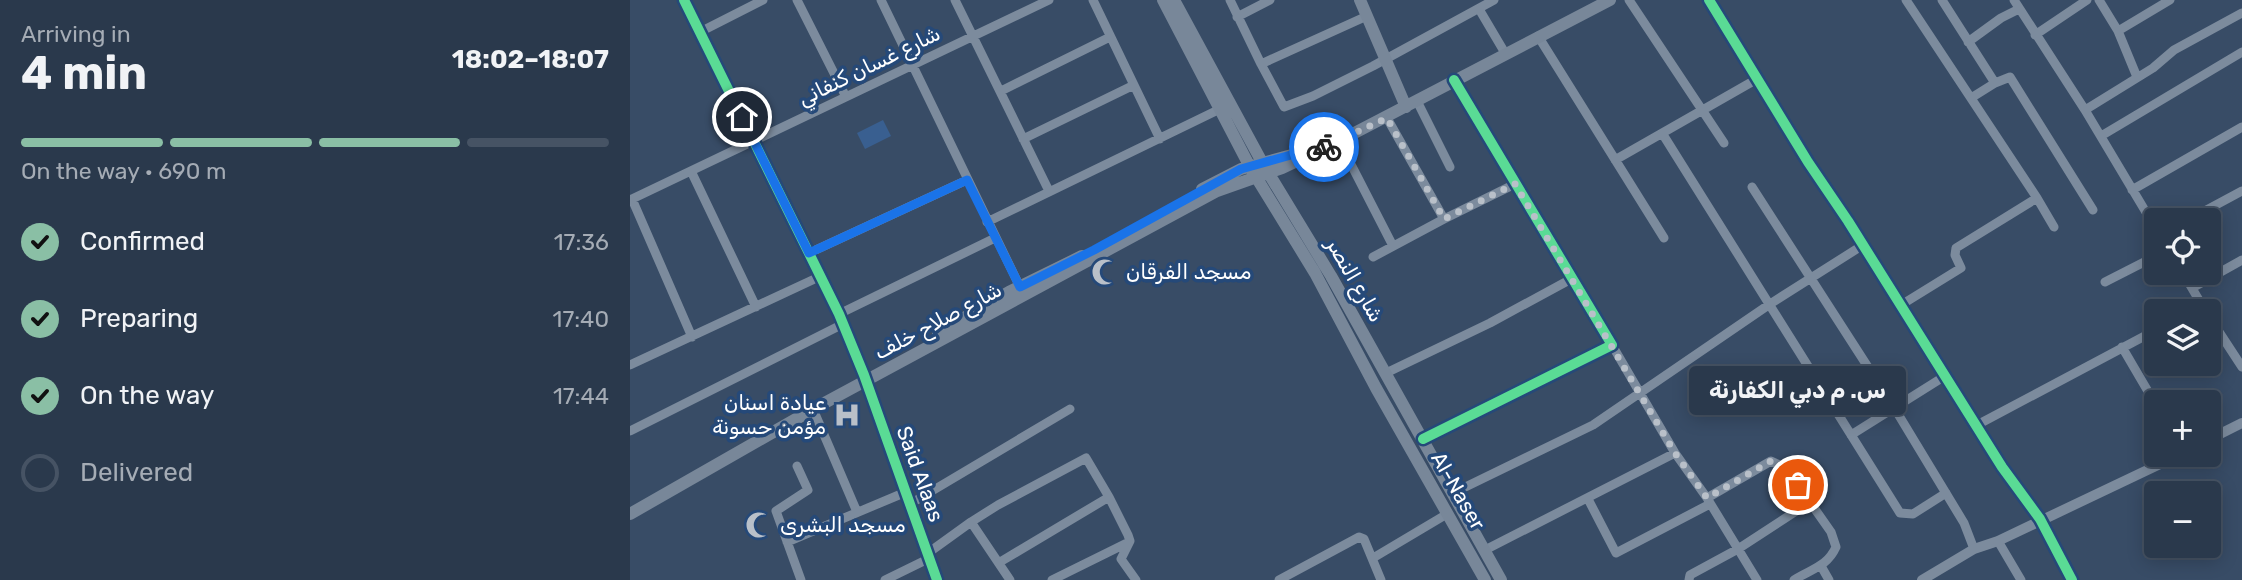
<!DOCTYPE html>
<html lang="en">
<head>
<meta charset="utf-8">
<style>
	:root { --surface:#2a394c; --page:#324053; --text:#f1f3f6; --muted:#a5acb5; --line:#465364; --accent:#8abfa5 }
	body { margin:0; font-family:Rubik,Vazirmatn,sans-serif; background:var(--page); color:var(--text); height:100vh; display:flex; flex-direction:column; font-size:26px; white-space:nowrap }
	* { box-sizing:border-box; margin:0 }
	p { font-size:23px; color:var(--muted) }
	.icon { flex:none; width:38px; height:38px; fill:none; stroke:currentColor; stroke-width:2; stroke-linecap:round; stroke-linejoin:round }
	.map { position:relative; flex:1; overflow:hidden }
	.panel { display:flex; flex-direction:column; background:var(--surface); width:630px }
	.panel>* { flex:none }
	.buttons { position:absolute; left:1514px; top:208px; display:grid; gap:14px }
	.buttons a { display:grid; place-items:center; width:77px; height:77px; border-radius:7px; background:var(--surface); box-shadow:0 4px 18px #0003,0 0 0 2px var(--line); font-size:35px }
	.pin { position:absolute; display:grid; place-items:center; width:60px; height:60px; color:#fff; margin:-30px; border:4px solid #fff; border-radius:50%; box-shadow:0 2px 7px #0007 }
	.courier { position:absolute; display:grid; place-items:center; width:70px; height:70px; margin:-35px; border:5px solid #1a73e8; border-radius:50%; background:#fff; color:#222; box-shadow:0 2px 9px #0007 }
	.bubble { position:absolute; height:49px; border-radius:7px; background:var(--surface); box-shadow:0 4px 18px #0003,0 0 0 2px var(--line); font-size:23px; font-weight:700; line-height:49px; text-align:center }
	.headline em { font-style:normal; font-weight:700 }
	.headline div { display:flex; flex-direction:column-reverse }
	.headline { display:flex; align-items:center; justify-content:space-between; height:119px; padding:0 21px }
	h1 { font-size:46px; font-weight:700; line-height:52px }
	.bar { display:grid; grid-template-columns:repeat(4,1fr); gap:10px 7px; align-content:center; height:84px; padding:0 21px }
	.bar i { height:9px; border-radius:5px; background:var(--line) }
	.bar .active { background:var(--accent) }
	.bar p { grid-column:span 4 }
	ol { padding:0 21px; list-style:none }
	li { display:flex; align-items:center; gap:21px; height:77px }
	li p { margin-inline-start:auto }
	li .icon { padding:7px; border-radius:50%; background:var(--accent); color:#111; stroke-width:4 }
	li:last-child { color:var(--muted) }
	li i { width:38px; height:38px; border:4px solid var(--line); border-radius:50% }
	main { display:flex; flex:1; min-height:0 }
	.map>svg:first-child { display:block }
</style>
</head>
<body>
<main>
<section class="panel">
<div class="headline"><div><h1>4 min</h1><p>Arriving in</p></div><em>18:02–18:07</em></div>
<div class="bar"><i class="active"></i><i class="active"></i><i class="active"></i><i></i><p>On the way · 690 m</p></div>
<ol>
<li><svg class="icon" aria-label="check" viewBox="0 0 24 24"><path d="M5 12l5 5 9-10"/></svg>Confirmed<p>17:36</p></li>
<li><svg class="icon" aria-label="check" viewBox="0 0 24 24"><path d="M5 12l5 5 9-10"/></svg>Preparing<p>17:40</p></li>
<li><svg class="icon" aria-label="check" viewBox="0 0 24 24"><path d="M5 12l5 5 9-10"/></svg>On the way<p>17:44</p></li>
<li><i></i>Delivered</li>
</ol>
</section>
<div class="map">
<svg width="1612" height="580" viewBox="0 0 1612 580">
	<rect width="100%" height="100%" fill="#384c66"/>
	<path fill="#395f90" d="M 253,120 L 261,136 L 235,149 L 227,133 Z"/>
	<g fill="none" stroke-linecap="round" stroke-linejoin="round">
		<path stroke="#7c8b9d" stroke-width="9" d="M 54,0 L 125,144
			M 167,0 L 216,97
			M 251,0 L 390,287
			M 325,0 L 419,191
			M 463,0 L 530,139
			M 600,0 L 631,64
			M 999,0 L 1094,143
			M 1079,0 L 1178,162 L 1218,221 L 1372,467 L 1410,519 L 1442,580
			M 1276,0 L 1407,198 L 1424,227
			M 1312,0 L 1365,83
			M 1384,0 L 1455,110 L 1526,229
			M 1469,0 L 1488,31 L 1507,77
			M 849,9 L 875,53
			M 737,16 L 631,64 L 654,107 L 683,96 L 743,66 L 864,0
			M 607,17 L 640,0
			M 1488,31 L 1540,0
			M 70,32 L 133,0
			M 1405,35 L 1457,0
			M 908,36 L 1034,238
			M 1338,42 L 1371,18 L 1389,9
			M 371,91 L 480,37
			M 1341,98 L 1365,83 L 1380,77 L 1463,210
			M 787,101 L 820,167
			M 1455,110 L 1523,68 L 1544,50 L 1612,13
			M 757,118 L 814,219
			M 1032,133 L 1270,513 L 1283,514 L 1316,493
			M 1471,136 L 1612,52
			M 393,139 L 504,85
			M 709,141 L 763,246
			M 985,160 L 1127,79
			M 61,171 L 126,307
			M 1122,187 L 1265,409 L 1334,523 L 1344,549
			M 1502,190 L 1612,127
			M 2,199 L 62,337
			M 0,200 L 419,0
			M 1558,220 L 1612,191
			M 357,222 L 590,109
			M 179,253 L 337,180
			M 743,257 L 814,219 L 885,184
			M 1553,273 L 1576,312
			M 1475,282 L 1526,256
			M 1562,288 L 1612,260
			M 1271,305 L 1331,268 L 1325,255 L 1326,248 L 1407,198
			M 1561,312 L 1572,306
			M 209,314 L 365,238
			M 1578,315 L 1612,367
			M 982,345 L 1045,453 L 1077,498 L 1127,580
			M 1492,347 L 1526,405
			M 0,365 L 191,276
			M 756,373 L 860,323 L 943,278
			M 235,382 L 307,580
			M 183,409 L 227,512
			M 1347,425 L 1526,330
			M 0,431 L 213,324
			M 1221,435 L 1315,376
			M 793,439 L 982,345 L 824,80
			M 167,466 L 178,490 L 146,511 L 171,580
			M 823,493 L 963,425 L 1140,304 L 1233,245
			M 1077,498 L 1141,461 L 1156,468 L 1201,532 L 1206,547 C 1197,567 1181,569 1164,580
			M 958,499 L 986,553 L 1080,504
			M 280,504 L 440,409
			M 1368,541 L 1391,580
			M 157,542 L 276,492
			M 855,550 L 1045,453
			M 298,553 L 341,522
			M 743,558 L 817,514
			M 370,562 L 479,497
			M 1191,566 L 1199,580
			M 255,580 L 300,558
			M 380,580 L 341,522 L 368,505 L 456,458 L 479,497 L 498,535 L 500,541 L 491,559 L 506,580
			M 422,580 L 499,542
			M 649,580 L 729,537 L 734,539 L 751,580
			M 1059,580 L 1060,575 L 1108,549 L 1180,502"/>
		<path stroke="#7c8b9d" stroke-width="10" d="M 126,146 L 209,314 L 235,382
			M 1578,440 L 1612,423
			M 1292,580 L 1344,549 L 1368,541 L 1549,455"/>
		<path stroke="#788799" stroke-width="12" d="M 533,0 L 620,167 L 685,273 L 746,388 L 855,580
			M 544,0 L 633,164 L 701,276 L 871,580
			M 730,0 L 776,107
			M 572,189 L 611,169 L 669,153
			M 308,333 L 379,292 L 452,256
			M 0,514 L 187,407 L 587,191 L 652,168 L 709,141 L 980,0"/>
		<g stroke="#254979" stroke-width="15">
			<path id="cycleway" d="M 54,0 L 209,314 L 234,375 L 307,580
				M 1079,0 L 1178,162 L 1218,221 L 1372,467 L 1410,519 L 1442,580
				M 793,439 L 982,345 L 824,80"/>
		</g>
		<use href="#cycleway" stroke="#5adb95" stroke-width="10"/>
	</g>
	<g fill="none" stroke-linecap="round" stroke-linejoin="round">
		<path stroke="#b9c0c9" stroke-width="7" stroke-dasharray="0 12.6" d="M 694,147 L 757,118 L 814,219 L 885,184 L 1045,453 L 1077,498 L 1141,461 L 1156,468 L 1168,485"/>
		<path stroke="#1a73e8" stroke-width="9" d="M 112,117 L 179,253 L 337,180 L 390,287 L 464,250 L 611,169 L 668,153 L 676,155 L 694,147"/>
	</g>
	<defs>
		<g id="mosque-bare" transform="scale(2.1)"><path d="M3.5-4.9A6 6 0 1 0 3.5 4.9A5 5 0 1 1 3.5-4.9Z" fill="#b9c0c9" stroke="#254979" stroke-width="2.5" paint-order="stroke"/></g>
		<g id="hospital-bare" transform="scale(2.1)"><path d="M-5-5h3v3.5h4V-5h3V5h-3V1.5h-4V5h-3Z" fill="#b9c0c9" stroke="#254979" stroke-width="2.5" paint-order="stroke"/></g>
	</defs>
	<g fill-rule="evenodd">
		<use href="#mosque-bare" x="475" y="272"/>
		<use href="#hospital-bare" x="217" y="415"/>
		<use href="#mosque-bare" x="129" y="525"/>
	</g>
	<g text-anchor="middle" stroke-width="7" stroke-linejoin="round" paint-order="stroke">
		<g font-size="21" fill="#fff" stroke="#254979">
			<text transform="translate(239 66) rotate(-26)" y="7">شارع غسان كنفاني</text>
			<text transform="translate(725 280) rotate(60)" y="7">شارع النصر</text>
			<text transform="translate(308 321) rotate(-28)" y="7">شارع صلاح خلف</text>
			<text transform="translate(290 474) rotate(70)" y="7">Said Alaas</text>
			<text transform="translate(828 491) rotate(60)" y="7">Al-Naser</text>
		</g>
		<g font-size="21" fill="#fff" stroke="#254979" text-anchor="start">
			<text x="496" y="279">مسجد الفرقان</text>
			<text x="196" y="410" text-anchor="end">عيادة اسنان<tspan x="196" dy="24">مؤمن حسونة</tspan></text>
			<text x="150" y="532">مسجد البشرى</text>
		</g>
	</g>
</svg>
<div class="buttons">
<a><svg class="icon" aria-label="locate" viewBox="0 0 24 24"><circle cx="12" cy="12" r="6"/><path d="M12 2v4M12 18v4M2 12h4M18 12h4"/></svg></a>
<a><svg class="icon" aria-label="layers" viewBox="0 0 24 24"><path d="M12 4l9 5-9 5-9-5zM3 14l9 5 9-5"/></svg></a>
<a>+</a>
<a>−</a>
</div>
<div class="pin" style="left:1168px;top:485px;background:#ea580c"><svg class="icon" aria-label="bag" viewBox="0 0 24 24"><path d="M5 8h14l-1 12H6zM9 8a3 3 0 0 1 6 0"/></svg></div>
<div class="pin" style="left:112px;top:117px;background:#1f2937"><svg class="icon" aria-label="home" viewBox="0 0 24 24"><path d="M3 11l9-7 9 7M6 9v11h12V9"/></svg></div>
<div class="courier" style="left:694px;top:147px"><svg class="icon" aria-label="bike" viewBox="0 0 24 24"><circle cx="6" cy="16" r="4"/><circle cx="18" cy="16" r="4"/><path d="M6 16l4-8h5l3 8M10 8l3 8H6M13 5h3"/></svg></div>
<div class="bubble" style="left:1059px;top:366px;width:217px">س. م دبي الكفارنة</div>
</div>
</main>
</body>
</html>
